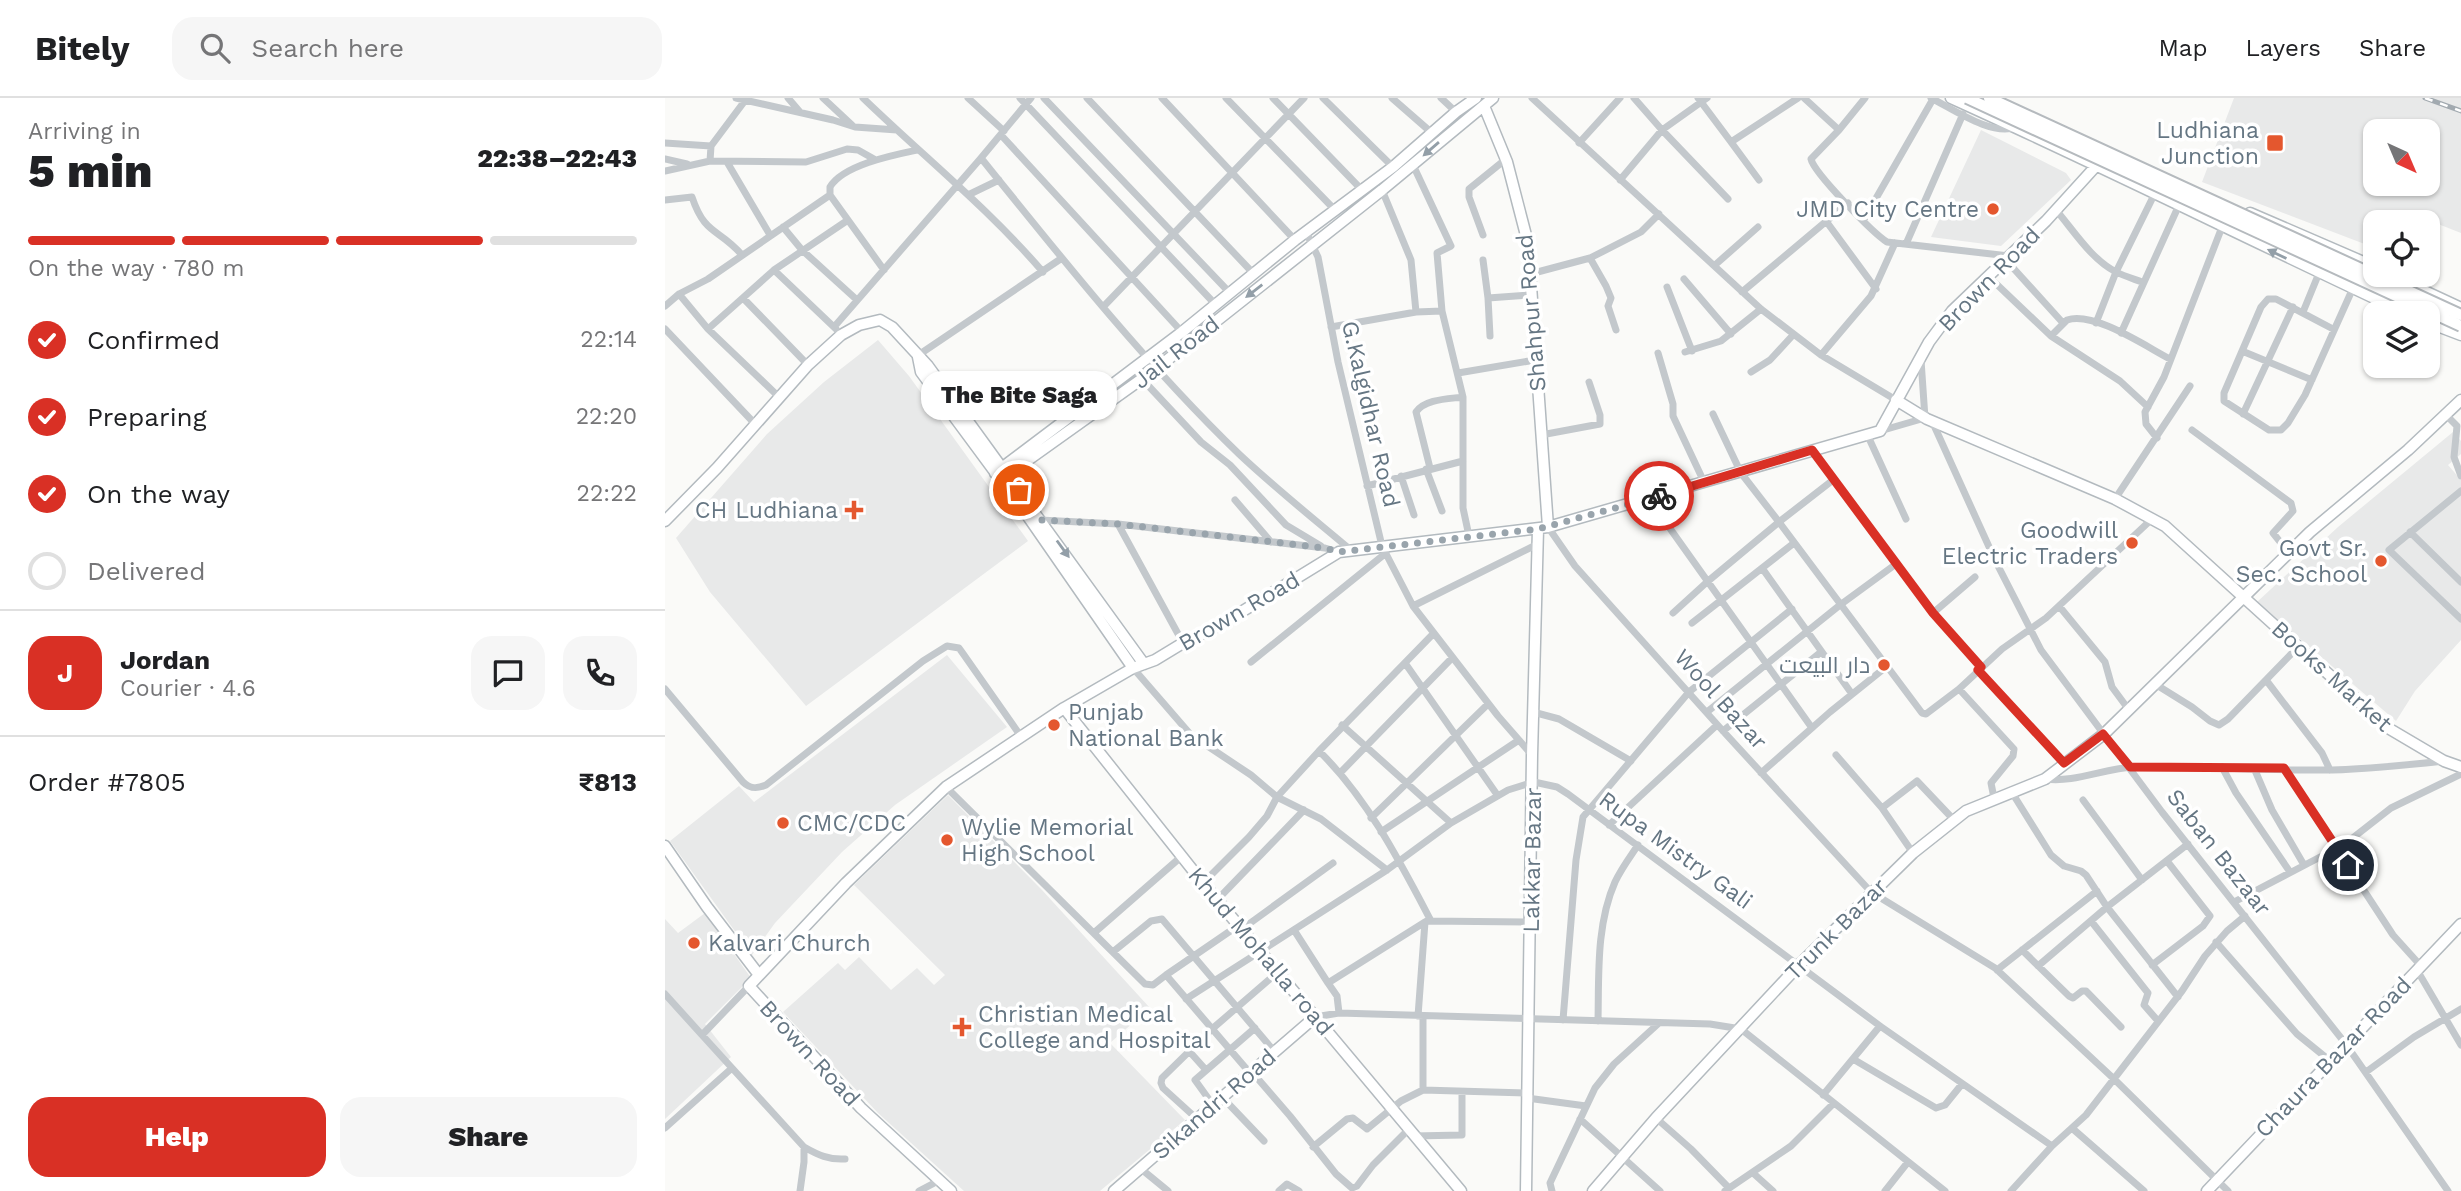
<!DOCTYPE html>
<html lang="en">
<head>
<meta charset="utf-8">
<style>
	:root { --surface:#fff; --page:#f6f6f6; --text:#202124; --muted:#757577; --line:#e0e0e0; --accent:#d93025 }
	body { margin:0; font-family:"Work Sans",Cairo,sans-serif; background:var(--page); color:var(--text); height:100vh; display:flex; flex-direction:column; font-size:26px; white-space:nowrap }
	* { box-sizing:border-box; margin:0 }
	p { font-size:23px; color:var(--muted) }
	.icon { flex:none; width:38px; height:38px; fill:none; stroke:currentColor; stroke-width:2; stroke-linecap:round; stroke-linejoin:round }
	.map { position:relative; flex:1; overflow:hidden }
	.sheet { display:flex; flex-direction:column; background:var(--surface); width:665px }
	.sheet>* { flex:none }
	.needle { width:46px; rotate:136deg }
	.fabs { position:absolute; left:1698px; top:21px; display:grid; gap:14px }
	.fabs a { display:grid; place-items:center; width:77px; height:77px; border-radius:14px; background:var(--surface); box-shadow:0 2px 5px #0004; font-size:35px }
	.pin { position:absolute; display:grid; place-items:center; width:60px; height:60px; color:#fff; margin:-30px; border:4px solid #fff; border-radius:50%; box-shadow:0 2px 7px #0007 }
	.courier { position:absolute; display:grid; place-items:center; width:70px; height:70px; margin:-35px; border:5px solid #d93025; border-radius:50%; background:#fff; color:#222; box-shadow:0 2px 9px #0007 }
	.bubble { position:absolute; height:49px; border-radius:21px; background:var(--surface); box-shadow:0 2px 5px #0004; font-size:23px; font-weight:800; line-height:49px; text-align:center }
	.headline em { font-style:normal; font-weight:800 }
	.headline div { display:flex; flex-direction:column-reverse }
	.headline { display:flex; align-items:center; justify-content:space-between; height:119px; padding:0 28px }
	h1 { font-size:46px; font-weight:800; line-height:52px }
	.bar { display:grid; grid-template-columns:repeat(4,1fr); gap:10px 7px; align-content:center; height:84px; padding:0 28px }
	.bar i { height:9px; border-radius:5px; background:var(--line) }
	.bar .selected { background:var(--accent) }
	.bar p { grid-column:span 4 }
	.line { display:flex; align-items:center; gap:18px; padding:0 28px; border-top:2px solid var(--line) }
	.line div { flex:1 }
	.round { display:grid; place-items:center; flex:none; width:74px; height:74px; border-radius:21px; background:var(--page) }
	ol { padding:0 28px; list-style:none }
	li { display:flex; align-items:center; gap:21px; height:77px }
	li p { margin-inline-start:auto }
	li .icon { padding:7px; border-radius:50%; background:var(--accent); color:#fff; stroke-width:4 }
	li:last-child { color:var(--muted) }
	li i { width:38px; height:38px; border:4px solid var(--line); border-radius:50% }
	.action { display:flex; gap:14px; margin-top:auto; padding:14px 28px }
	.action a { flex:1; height:80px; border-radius:21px; background:var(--accent); color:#fff; font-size:28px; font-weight:800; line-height:80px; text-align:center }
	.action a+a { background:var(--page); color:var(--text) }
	header { display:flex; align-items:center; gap:42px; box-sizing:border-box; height:98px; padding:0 35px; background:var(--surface); border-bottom:2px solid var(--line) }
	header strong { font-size:33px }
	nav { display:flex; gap:38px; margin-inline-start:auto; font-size:24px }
	.search { width:490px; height:63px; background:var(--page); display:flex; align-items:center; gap:18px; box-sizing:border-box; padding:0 24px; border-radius:21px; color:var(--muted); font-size:26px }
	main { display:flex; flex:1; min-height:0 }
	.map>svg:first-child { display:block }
</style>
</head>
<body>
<header>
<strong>Bitely</strong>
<div class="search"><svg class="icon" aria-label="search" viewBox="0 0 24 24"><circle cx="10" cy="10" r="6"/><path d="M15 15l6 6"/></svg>Search here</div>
<nav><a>Map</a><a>Layers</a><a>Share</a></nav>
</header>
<main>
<section class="sheet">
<div class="headline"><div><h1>5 min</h1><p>Arriving in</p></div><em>22:38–22:43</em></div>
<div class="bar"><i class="selected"></i><i class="selected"></i><i class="selected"></i><i></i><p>On the way · 780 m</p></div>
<ol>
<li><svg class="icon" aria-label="check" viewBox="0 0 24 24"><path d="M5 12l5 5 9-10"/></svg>Confirmed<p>22:14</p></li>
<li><svg class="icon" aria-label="check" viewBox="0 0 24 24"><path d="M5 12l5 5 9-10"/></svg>Preparing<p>22:20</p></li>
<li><svg class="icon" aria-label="check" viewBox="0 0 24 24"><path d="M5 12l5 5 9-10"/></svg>On the way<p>22:22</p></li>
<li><i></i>Delivered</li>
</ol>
<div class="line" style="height:126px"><b class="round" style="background:var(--accent);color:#fff">J</b><div><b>Jordan</b><p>Courier · 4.6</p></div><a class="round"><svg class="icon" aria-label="chat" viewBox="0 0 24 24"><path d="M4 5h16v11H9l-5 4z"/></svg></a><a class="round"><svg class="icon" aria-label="phone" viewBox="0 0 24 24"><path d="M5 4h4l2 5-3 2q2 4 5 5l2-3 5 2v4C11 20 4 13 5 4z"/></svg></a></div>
<div class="line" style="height:91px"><div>Order #7805</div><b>₹813</b></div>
<div class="action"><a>Help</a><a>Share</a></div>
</section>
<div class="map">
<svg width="1796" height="1093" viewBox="0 0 1796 1093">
	<rect width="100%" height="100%" fill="#fafaf8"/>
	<path fill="#e8e9e9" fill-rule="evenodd" d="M 1569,0 L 1796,0 L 1796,135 L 1763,122 L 1762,124 L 1710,124 L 1710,150 L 1537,84 ZM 1710,33 L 1762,33 L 1762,86 L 1710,86 Z
		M 1316,32 L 1401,75 L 1406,82 L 1336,148 L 1266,139 Z
		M 213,242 L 244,278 L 363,443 L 141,608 L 45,494 L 11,440 L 102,336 L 159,284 Z
		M 1788,334 L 1796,343 L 1796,356 L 1783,367 L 1796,382 L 1796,542 L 1750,593 L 1731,623 L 1592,504 L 1673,429 Z
		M 282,557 L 342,629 L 230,707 L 177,754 L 110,825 L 87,857 L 5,743 L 74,688 L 89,704 Z
		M 283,697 L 377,792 L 485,910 L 445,945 L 520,1022 L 435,1093 L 299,1093 L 213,1015 L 118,914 L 173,865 L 180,872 L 194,859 L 226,892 L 252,870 L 269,887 L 280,877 L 189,787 Z
		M 40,815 L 86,880 L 40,926 L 66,959 L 0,1021 L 0,821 L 13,835 Z"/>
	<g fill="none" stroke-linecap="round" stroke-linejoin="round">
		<g stroke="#b3babf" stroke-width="13">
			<path id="secondary" d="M 1286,0 C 1439,69 1589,144 1741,215
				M 819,8 L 842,64 L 863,145 L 883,429
				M 1585,115 L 1710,169
				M 1725,177 L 1796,210
				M 1762,224 L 1796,237
				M 253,259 L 256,274 L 364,420 L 468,570
				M 1231,302 L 1262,321 L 1450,401 L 1500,428 L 1723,630 L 1779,663 L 1796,669
				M 330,375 L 517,234 L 630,142 L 728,69 L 791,14 L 811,0
				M 335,382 L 492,270 L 717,92 L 828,0
				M 0,423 L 52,370 L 143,267 L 176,237 L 194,227 L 215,222 L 227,229 L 263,268 L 479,566
				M 399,610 L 538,785 L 796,1093
				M 0,748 L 42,809 L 94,877
				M 286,1093 L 196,1010 L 84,888 L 181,785 L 281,689 L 399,610 L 468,570 L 490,562 L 518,545 L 555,527 L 674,454 L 883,429 L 1215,333 L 1264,244 L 1287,213 L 1381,123 L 1431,68 L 1438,56
				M 449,1093 L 650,919
				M 861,1093 L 867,657 L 873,431
				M 928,1093 L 991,1020 L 1134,867 L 1248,755 L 1301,713 L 1380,681 L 1439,636 L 1645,434 L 1743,352 L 1796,302
				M 1542,1093 L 1796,826"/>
		</g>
		<path stroke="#c3c8cc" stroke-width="7" d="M 71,0 L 168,22 L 190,29 L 232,32
			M 82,0 L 46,48 L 45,63 L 141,64 L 182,51 L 193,52 L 209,61
			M 123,0 L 135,14
			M 158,0 L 187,27
			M 198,0 C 258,58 323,110 378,174
			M 303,0 L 339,33
			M 355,0 L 550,206
			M 379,0 L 564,194
			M 422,0 L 588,175
			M 497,0 L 630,142
			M 561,0 L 671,113
			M 608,0 L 697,92
			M 658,0 L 728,69
			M 727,0 L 767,35
			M 776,0 L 791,14
			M 867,0 L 1096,211 L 1156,257 L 1231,302
			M 969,0 L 997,32 L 1063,101
			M 1033,0 L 1066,44 L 1133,0
			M 1139,0 L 1174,32
			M 1200,0 L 1174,32 L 1146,61 C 1149,75 1208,135 1222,144 L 1344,158
			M 1266,0 C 1288,11 1328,39 1351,29
			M 336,37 L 517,234
			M 1066,44 L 1094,82
			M 0,45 L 46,48
			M 914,45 L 955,0
			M 316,60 L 366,0
			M 0,61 L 22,66
			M 62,64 L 105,137
			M 748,67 L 786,148 L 772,155 L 777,213 L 751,214
			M 0,73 L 45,63
			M 955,82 L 997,32 L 1042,0
			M 303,97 L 334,82
			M 0,102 L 27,99 C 40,138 54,130 77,157
			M 1391,112 C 1409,133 1426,161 1451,174 C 1459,178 1469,181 1477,184
			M 1161,123 L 1211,191
			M 1198,123 L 1268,1
			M 118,129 L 137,152 L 192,202
			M 641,134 L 653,159 L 673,264 L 717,448 L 748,508 L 833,618 L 867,657
			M 818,137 L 804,99 L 804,91 L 841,61
			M 1241,146 L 1298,16
			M 925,160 L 976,134 L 994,116
			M 1340,161 L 1398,225
			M 818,162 L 823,200
			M 1050,167 L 1093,129
			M 109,172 L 171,231
			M 219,172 L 165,97 L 165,89 C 178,67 228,57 252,52
			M 865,176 L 925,160 L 941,188 L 946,200 L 943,208 L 951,232
			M 1323,178 L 1386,238 L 1402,222 C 1429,213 1480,248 1505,261
			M 1019,181 L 1066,236
			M 1002,189 L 1027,253
			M 1077,194 L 1183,105
			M 14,196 L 43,231
			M 78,200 L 143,267
			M 0,208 L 14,196 L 43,181 L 165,97
			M 439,208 L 639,0
			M 777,213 L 798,299 L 798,410 L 804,438
			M 1638,214 L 1654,175
			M 1431,225 L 1451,174 L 1490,95
			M 169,229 L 316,60 C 398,162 480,265 574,356 C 610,390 649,421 687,453
			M 666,229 L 751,214 L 746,162 L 717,92
			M 0,231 L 91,327
			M 1668,231 L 1611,201 L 1603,201 L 1596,209 L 1559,295 L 1559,303 L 1604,332 L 1616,332 L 1623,325 L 1640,297 L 1688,190
			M 1456,235 L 1514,107
			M 825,238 L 823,200 L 866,197
			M 1386,238 L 1455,283 L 1483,309
			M 1577,253 L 1647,282
			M 1020,254 L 1056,243 L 1096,211
			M 993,255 L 1008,306 L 1008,318 L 1039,384
			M 1156,257 L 1206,198 L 1230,145
			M 252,258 L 397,160
			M 1086,274 L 1105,262 L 1128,237
			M 793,275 L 870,262
			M 477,281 L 536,344 L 565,367 L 621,427 L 656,448
			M 114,299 L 43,231 L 109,172 L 183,122
			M 1048,316 L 1076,375 L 1114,424 L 1168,382
			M 1578,316 L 1628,209
			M 1781,317 L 1792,328 L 1789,359 L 1796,378
			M 1267,323 L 1330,462 L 1376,552 L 1497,714 L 1680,945 L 1783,1093
			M 1527,332 L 1626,405 L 1628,413 L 1608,435 L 1624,455
			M 1215,333 L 1260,320 L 1256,262
			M 1202,336 L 1241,421
			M 876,337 L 935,326 L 935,317 L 924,284
			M 1492,340 L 1481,326 L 1480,314 L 1499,279 L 1557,129
			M 1147,352 L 1268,515 L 1316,569
			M 765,370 L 751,314 C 760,301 783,301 798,299
			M 761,371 L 777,413
			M 736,378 L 749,417
			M 702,388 L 798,363
			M 984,401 L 1147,630
			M 1450,401 L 1525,288
			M 570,402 L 606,444
			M 375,422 L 453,426 L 660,450 L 674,454
			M 453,426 L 518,545
			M 883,429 L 910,468 L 1058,633 L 1206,794 L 1330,870 L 1448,980 L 1563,1093
			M 1745,434 L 1796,484
			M 1097,470 L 1187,596
			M 748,508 L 873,446
			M 1394,508 L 1440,564 L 1447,589 L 1464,612
			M 1008,515 L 1042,484 L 1114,424 L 1257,615 L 1261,616 L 1294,591 L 1337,551 L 1381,520 L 1488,420
			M 1268,515 L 1310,479
			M 1796,521 L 1724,452 L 1796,393
			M 1027,525 L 1129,445
			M 586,564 L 721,455
			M 740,565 L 833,698
			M 468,570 L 526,637 L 586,677 L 612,699 L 656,721 L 722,772
			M 1313,572 L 1399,665
			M 1601,582 L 1657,655 L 1665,672
			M 1490,586 L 1527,609 L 1545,623 L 1554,627 L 1563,621 L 1633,549
			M 0,591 L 78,684 C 85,691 92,691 101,687 L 258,563 L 282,548 L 294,550 L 299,557 L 355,637
			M 1294,591 L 1349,651 L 1348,658 L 1326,685 L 1329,700
			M 868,614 L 894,621 L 966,663
			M 1042,614 L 1175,507 L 1231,466
			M 677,627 L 786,725
			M 1058,633 L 1156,554
			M 654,653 C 702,700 734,762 765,821
			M 1171,657 L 1217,710 L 1248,755
			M 1557,669 L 1571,695 L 1625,774
			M 1589,670 L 1607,712 L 1639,767
			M 1619,670 L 1728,837 L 1756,868
			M 676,674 L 787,560
			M 1096,675 L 1165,614 L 1221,569
			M 1380,681 C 1411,685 1439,670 1470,669 C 1536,668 1602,673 1667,672 C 1705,671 1742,667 1779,663
			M 281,689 L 480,886 L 488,887 L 501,877 L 585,975
			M 1346,693 L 1386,757 L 1399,768 L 1416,773 L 1421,777 L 1442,809 L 1513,899
			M 1418,702 L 1477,782
			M 1217,710 L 1252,683 L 1289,722
			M 706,720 L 823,606
			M 944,727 L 1052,627
			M 716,734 L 854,642
			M 538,785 L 584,739 L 602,718 L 612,699 L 654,653 L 768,536
			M 552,802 L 639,712
			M 1569,804 L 1680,746 L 1726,710 L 1796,676
			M 762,823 L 866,824
			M 1426,823 L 1483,895 L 1479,907 L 1493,923
			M 577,831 L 668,765
			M 629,832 L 663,885
			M 430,834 L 517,758
			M 1551,844 L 1632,936 L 1664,962
			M 1357,852 L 1404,898 L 1408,900 L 1417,893 L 1421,893 L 1456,929
			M 449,853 L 486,823 L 497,821 L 609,953
			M 1487,867 L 1538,828 L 1545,818 L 1502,763
			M 1373,868 L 1442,809 L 1523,746
			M 1332,872 L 1432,793
			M 1752,872 L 1796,947
			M 501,877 L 574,827
			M 0,896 L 37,937
			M 521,901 L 722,772 L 786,725 L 843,692 L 869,684 L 892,689 L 903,696 L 1215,928 L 1387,1048
			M 674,915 L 672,898 L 663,885 L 760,824 L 753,918
			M 758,918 L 758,992
			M 650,919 L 674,915 L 1045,926 L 1076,931 L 1280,1093
			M 898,922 L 911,762 L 918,719 L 1024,594 L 1127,511
			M 933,923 C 934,878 931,827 950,784 C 956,771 965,759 973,747
			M 524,953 L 541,972
			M 1188,961 L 1271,1010 L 1280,1007 L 1297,986
			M 67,970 L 139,1049 C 153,1057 164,1062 180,1061
			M 587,974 L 625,1018 L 671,1076 L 687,1090 L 692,1088 L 708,1067 L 744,1031
			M 1701,974 L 1749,939 L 1796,911
			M 1158,997 L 1215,928
			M 557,999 L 599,1043
			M 862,1000 L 921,1008
			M 548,1007 L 530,982 L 590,930
			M 531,1020 L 498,990 L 496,985 L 497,980 L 547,931 L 613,874
			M 991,1020 L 1026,1051 L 1064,1090
			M 915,1021 L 995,1093
			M 0,1030 L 67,970 L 37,937 L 84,888
			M 1408,1031 L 1479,1093
			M 749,1038 L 797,1037 L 797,994
			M 648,1049 L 682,1021 L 688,1020 L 702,1031 L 736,1003 L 758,992 L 862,995
			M 475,1070 L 503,1093
			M 1088,1075 L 1108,1093
			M 135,1093 L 139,1064 L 139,1049
			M 254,1093 L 275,1082
			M 614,1093 L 622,1086 L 634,1093
			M 887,1093 L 885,1085 L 930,990 L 949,966 L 994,925
			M 1060,1093 L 1126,1048 L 1168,1006
			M 1220,1093 L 1243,1064
			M 1346,1093 L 1387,1048 L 1421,1017 L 1517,893 L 1540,858 L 1562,833 L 1580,818"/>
		<use href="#secondary" stroke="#fff" stroke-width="10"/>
		<g stroke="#a2aab0" stroke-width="5">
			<path id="rail" d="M 1760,0 L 1796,13"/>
		</g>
		<use href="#rail" stroke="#fff" stroke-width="2.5" stroke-dasharray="8" stroke-linecap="butt"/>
		<g stroke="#b5babe" stroke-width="14" stroke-linecap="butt">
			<path id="primary-bridge" d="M 1302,0 L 1796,228
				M 1324,0 L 1796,217"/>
		</g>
		<use href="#primary-bridge" stroke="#fff" stroke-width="10"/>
	</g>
	<defs><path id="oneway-solid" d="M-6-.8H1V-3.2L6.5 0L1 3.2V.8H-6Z" transform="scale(1.75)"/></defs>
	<g fill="#939fa8">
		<use href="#oneway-solid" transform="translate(766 51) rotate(139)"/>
		<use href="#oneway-solid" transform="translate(1612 156) rotate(-154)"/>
		<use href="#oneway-solid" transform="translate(589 193) rotate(142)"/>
		<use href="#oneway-solid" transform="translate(398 451) rotate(54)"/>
	</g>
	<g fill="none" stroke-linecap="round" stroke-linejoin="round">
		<path stroke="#99a4ac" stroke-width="7" stroke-dasharray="0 12.6" d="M 354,392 L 377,422 L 453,426 L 660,450 L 674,454 L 873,431 L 994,398"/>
		<path stroke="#d93025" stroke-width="9" d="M 994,398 L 1147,352 L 1268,515 L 1316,569 L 1313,572 L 1399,665 L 1438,636 L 1465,669 L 1619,670 L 1683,767"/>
	</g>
	<g fill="#e4572e" stroke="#fff" stroke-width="2.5">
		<rect x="1601" y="36" width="18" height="18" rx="3.5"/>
		<circle cx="1328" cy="111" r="7"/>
		<path d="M185.5 401.5h7v7h7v7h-7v7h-7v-7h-7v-7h7z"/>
		<circle cx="1467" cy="445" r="7"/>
		<circle cx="1716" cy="463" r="7"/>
		<circle cx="1219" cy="567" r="7"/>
		<circle cx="389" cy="627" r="7"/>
		<circle cx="118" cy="725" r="7"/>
		<circle cx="282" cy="742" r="7"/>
		<circle cx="29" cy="845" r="7"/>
		<path d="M293.5 918.5h7v7h7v7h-7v7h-7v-7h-7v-7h7z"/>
	</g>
	<g text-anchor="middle" stroke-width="7" stroke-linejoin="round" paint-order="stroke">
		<g font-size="23" fill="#657683" stroke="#fff" text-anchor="end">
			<text x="1594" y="40">Ludhiana<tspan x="1594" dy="26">Junction</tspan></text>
			<text x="1314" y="119">JMD City Centre</text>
			<text x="173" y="420">CH Ludhiana</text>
			<text x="1453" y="440">Goodwill<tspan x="1453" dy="26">Electric Traders</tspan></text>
			<text x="1702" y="458">Govt Sr.<tspan x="1702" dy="26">Sec. School</tspan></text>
			<text x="1205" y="575">دار البیعت</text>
			<text x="403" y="622" text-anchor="start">Punjab<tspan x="403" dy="26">National Bank</tspan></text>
			<text x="132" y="733" text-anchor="start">CMC/CDC</text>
			<text x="296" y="737" text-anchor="start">Wylie Memorial<tspan x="296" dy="26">High School</tspan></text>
			<text x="43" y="853" text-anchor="start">Kalvari Church</text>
			<text x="313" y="924" text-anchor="start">Christian Medical<tspan x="313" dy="26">College and Hospital</tspan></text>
		</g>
		<g font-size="23" fill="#657683" stroke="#fff">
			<text transform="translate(1324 181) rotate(-46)" y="8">Brown Road</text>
			<text transform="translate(866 215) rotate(-95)" y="8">Shahpur Road</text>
			<text transform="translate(511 254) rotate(-38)" y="8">Jail Road</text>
			<text transform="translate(706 316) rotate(77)" y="8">G.Kalgidhar Road</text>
			<text transform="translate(574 513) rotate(-30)" y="8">Brown Road</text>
			<text transform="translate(1667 578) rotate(42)" y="8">Books Market</text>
			<text transform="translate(1056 601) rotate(48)" y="8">Wool Bazar</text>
			<text transform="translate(1011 752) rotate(36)" y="8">Rupa Mistry Gali</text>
			<text transform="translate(1554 754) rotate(52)" y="8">Saban Bazaar</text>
			<text transform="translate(867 762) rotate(-89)" y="8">Lakkar Bazar</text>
			<text transform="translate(1171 831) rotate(-45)" y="8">Trunk Bazar</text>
			<text transform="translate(596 853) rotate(50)" y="8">Khud Mohalla road</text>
			<text transform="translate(145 955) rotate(47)" y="8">Brown Road</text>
			<text transform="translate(1668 959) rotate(-46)" y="8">Chaura Bazar Road</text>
			<text transform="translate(549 1006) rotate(-41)" y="8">Sikandri Road</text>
		</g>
	</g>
</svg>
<div class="fabs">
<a><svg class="needle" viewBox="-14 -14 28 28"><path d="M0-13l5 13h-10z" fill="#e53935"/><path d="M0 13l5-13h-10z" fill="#757577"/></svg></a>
<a><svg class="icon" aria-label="locate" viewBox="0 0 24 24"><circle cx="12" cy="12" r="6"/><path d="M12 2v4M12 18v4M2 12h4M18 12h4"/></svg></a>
<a><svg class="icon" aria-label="layers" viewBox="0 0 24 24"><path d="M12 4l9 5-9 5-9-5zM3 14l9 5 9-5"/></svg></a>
</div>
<div class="pin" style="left:354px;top:392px;background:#ea580c"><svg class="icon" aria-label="bag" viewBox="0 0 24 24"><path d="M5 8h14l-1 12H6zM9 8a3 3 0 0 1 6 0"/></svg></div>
<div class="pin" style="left:1683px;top:767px;background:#1f2937"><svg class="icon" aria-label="home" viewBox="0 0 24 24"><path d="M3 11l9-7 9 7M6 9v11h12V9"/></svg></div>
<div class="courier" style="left:994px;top:398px"><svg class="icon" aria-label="bike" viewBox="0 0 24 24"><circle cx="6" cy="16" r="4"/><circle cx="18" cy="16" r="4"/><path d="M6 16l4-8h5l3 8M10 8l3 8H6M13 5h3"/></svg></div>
<div class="bubble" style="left:256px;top:273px;width:196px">The Bite Saga</div>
</div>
</main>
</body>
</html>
